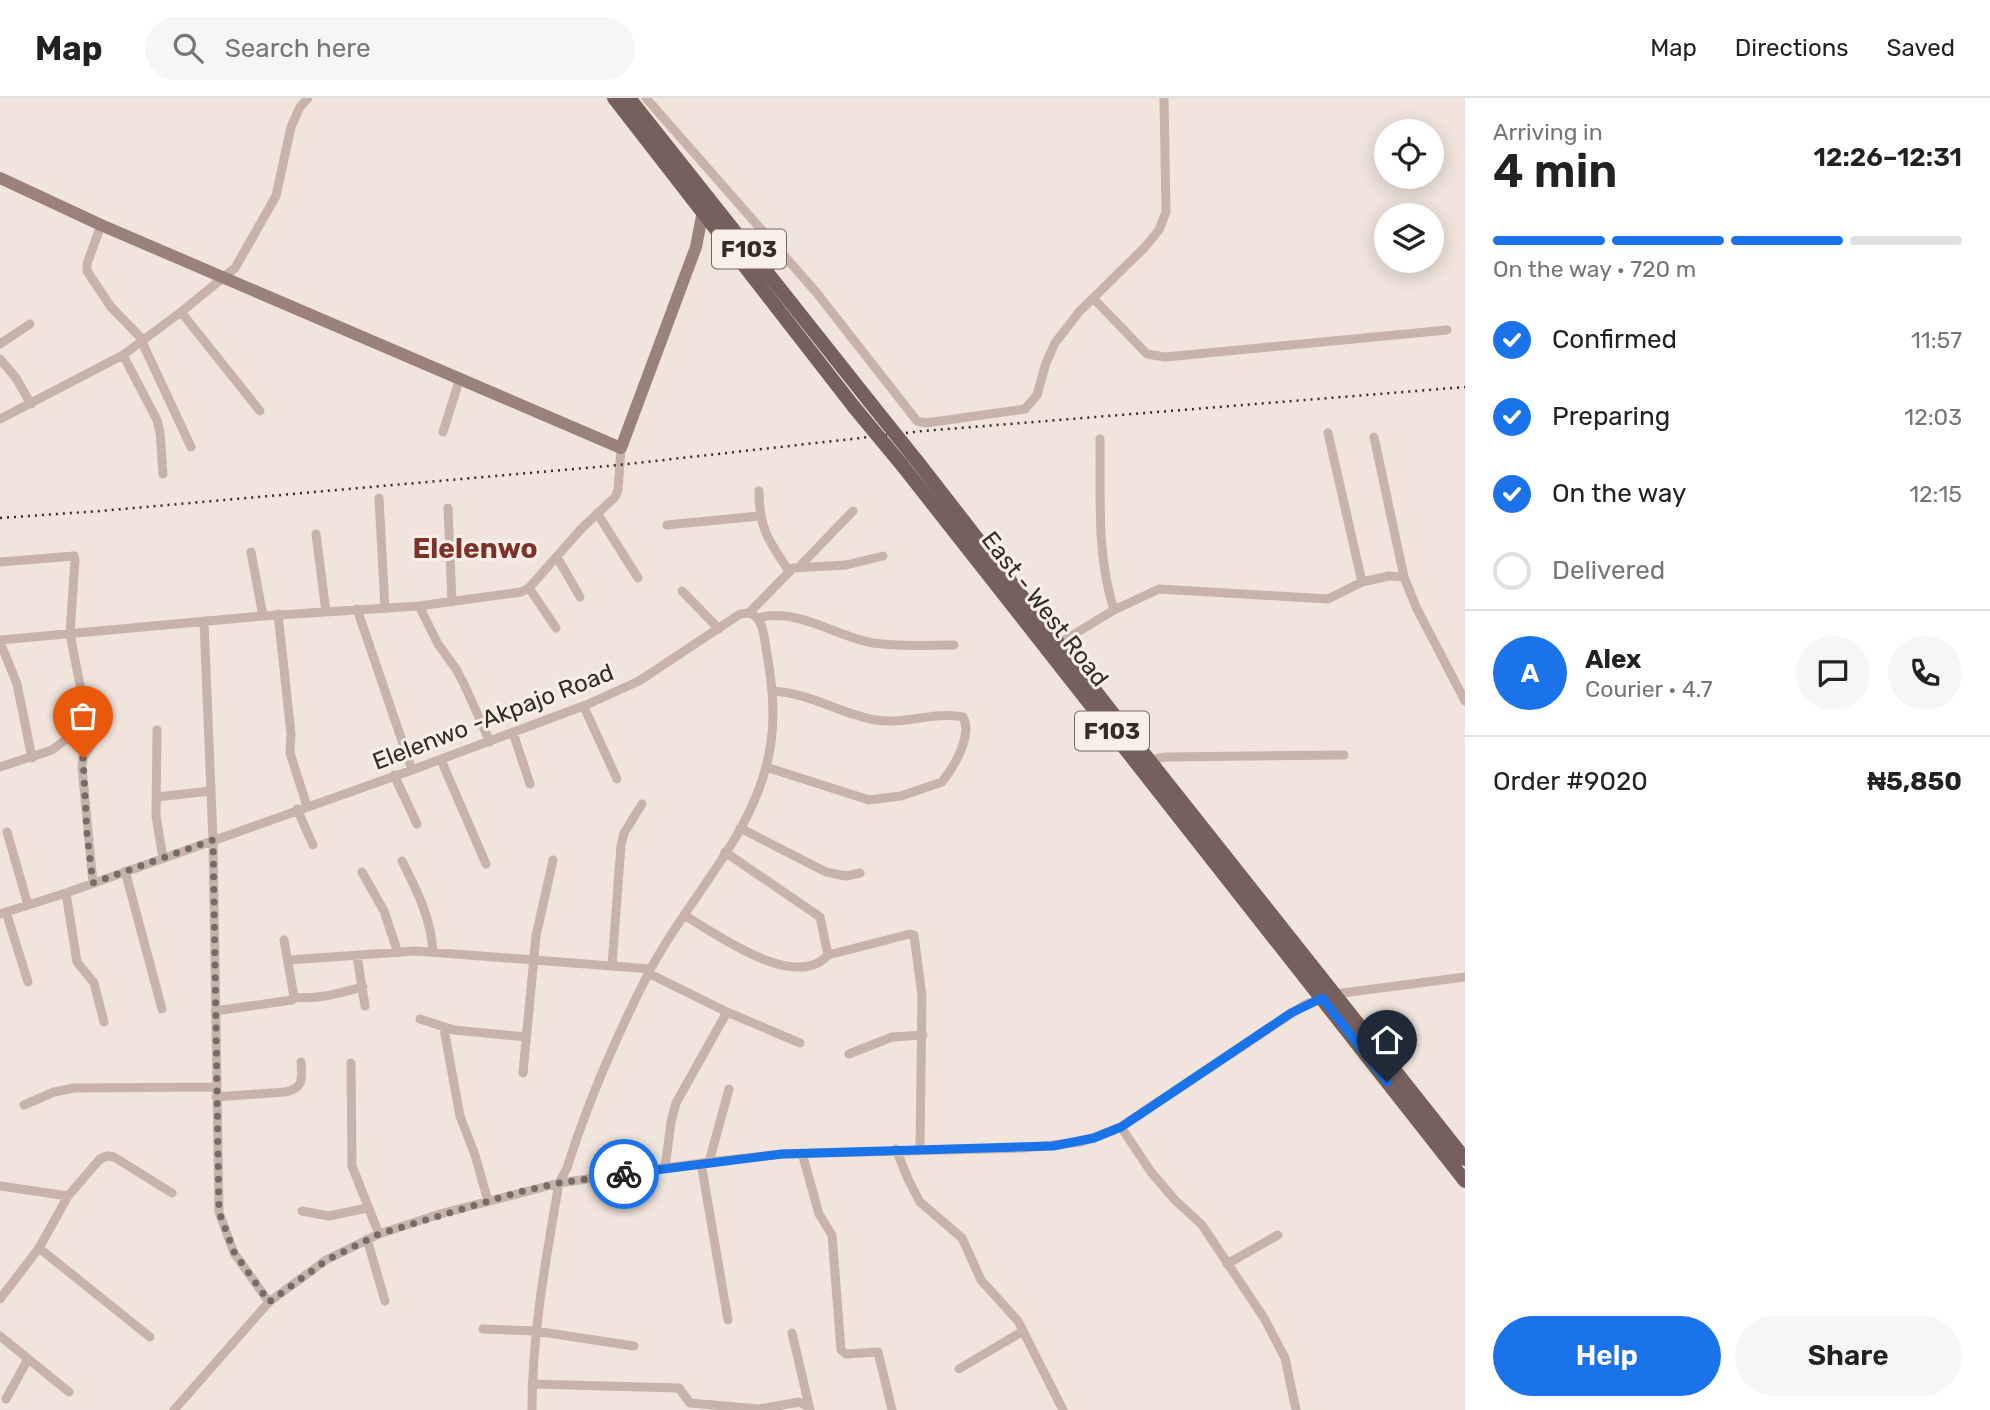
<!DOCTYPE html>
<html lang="en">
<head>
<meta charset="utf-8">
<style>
	:root { --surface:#fff; --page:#f6f6f6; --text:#222; --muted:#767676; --line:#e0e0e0; --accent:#1a73e8 }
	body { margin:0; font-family:Rubik,sans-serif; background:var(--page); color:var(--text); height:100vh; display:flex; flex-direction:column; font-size:26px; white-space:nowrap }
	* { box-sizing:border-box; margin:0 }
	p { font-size:23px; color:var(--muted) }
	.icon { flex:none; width:38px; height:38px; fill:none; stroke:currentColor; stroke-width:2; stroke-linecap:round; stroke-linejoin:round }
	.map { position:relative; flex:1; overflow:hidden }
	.details { display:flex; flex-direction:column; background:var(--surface); width:525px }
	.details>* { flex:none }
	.controls { position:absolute; left:1374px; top:21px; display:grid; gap:14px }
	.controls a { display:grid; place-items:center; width:70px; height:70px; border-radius:50%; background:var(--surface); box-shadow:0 4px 18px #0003; font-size:35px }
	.pin { position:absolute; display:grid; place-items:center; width:60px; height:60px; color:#fff; margin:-72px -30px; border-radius:50% 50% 50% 0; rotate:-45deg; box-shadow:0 0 7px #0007 }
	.pin .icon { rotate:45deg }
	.courier { position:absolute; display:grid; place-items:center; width:70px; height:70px; margin:-35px; border:5px solid #1a73e8; border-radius:50%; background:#fff; color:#222; box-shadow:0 2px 9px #0007 }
	.summary em { font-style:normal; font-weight:600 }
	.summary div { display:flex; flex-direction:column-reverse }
	.summary { display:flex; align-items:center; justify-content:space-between; height:119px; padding:0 28px }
	h1 { font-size:46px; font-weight:600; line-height:52px }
	.bar { display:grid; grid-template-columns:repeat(4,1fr); gap:10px 7px; align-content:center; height:84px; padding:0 28px }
	.bar i { height:9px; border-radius:5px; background:var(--line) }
	.bar .selected { background:var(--accent) }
	.bar p { grid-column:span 4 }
	.line { display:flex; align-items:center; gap:18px; padding:0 28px; border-top:2px solid var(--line) }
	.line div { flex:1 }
	.round { display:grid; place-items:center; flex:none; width:74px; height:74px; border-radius:37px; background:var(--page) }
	ol { padding:0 28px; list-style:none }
	li { display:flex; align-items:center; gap:21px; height:77px }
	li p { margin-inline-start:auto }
	li .icon { padding:7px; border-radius:50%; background:var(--accent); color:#fff; stroke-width:4 }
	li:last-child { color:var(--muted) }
	li i { width:38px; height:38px; border:4px solid var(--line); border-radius:50% }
	.button { display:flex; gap:14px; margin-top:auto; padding:14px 28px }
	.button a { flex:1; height:80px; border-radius:42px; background:var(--accent); color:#fff; font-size:28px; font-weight:600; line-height:80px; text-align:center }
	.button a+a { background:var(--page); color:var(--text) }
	header { display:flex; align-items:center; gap:42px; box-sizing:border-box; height:98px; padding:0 35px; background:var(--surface); border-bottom:2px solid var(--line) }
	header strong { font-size:33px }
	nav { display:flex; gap:38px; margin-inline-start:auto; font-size:24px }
	.search { width:490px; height:63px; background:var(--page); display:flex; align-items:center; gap:18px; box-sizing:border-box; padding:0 24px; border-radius:38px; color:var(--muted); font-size:26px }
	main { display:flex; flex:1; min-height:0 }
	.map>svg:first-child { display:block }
</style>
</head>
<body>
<header>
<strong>Map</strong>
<div class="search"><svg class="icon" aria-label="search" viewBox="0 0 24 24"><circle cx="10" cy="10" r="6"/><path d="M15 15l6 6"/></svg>Search here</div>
<nav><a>Map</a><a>Directions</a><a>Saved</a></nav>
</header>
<main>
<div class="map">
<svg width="1465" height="1312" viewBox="0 0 1465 1312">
	<rect width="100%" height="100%" fill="#f0e4dc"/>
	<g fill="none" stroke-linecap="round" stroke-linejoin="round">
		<path stroke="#c7b3a9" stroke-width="9" d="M 646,0 L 816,194 L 917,323 L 926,325 L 1025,311 L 1037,297 L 1046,265 L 1055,245 L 1079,214 L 1145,149 L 1159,132 L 1166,114 L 1164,0
			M 101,127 L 87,166 L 87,173 L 111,209 L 144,243
			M 1093,200 L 1147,256 L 1165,259 L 1447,232
			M 181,214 L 260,313
			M 142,244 L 191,349
			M 0,246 L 30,226
			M 123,257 L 157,322 L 160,334 L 163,376
			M 0,261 L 16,280 L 31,306
			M 0,321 L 123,257 L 181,214 L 235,170 L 276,98 L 291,29 L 300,9 L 308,0
			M 443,334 L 460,280
			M 1328,335 L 1362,484
			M 1374,339 L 1404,479 L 1417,511 L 1465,603
			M 1100,341 C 1101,399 1096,456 1114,512
			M 759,393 C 759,431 769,443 789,473
			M 379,400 L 385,511
			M 448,410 L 452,504
			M 597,415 L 638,480
			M 667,427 L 759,418
			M 316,436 L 326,514
			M 251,454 L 263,518
			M 557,459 L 580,499
			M 0,464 L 74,458 L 75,462 L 70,536 L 82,597
			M 799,469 L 853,413
			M 529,490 L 556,530
			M 682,493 L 719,531
			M 419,508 L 438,546 L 456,571 L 464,586 L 490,644
			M 357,511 L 412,672
			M 749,515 L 793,470 L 846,467 L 883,458
			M 278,516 L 291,636 L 290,655 L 307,708
			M 757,520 C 798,509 834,538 873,545 C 899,549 928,547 954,547
			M 204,523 L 213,742 L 219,1114 L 234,1155 L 269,1204
			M 0,542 L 263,518 L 419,508 L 521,494 L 529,490 L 581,431 L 615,399 L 618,392 L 621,350
			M 0,544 L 17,586 L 32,660
			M 1058,546 L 1114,512 L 1159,491 L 1328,501 L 1362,484 L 1389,478 L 1404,479
			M 584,609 L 617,681
			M 157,632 L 156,718 L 163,760
			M 513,635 L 530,686
			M 91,647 L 83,660 L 82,669 L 93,785
			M 441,662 L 486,766
			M 1149,662 L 1166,659 L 1344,657
			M 0,669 L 52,652 L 73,636
			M 766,669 L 869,702 L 901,698 L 942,684 C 954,669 973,637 963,619 C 932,613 906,627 876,622 C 839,616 812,595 772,593
			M 394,677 L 417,726
			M 157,699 L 210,693
			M 297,711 L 313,747
			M 740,730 L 826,774 L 846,778 L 860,775
			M 7,734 L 28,807
			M 725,754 L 820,819 L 828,857
			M 402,763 C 417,793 431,820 433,854
			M 125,773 L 162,911
			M 362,774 L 384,813 L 398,855
			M 66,795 L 77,864 L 94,885 L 104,924
			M 6,814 L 28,884
			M 0,816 L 66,795 L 412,672 L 586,607 L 639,583 L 740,516 L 749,515 C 765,520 764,542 767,556 C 773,589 776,623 769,656 C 753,739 686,802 649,874 C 617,937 588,1003 567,1070 L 559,1085 C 546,1161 532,1235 532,1312
			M 684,817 C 716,836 795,894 828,857 L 910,836 L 914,837 L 922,898 L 920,1051
			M 284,842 L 294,899
			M 357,858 L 365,908
			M 289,862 L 416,853 L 651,871
			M 612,867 L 621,747 L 624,735 L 642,706
			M 648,875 L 727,914 L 800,945
			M 215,913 L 292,902 L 294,899 C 318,902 340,895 363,889
			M 420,921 L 454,932 L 526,939
			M 444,931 L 460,1018 L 475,1057 L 488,1103
			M 849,956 L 892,939 L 923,937
			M 351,965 L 352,1068 L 379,1136
			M 523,975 L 536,838 L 553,762
			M 216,999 L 285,994 C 304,990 302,981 301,964
			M 24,1007 L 54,994 L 74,990 L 216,989
			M 1121,1029 L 1151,1074 L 1175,1102 L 1202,1127 L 1264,1220 L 1285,1260 L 1296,1312
			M 896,1051 L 908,1081 L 920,1104 L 962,1140 L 981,1182 L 1018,1223 L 1063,1312
			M 802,1055 L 819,1116 L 832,1137 L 841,1252 L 846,1256 L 878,1254 L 892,1312
			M 709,1064 L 729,991
			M 701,1065 L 728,1222
			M 665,1070 L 671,1024 L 676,1005 L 727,914
			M 0,1088 L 68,1098
			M 302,1113 L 329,1118 L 367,1110
			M 367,1141 L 385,1203
			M 39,1150 L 150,1239
			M 1227,1166 L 1278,1137
			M 0,1201 L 39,1150 L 68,1098 L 100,1061 L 107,1058 L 114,1059 L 172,1095
			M 483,1231 L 535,1233 L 634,1248
			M 792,1235 L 810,1312
			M 0,1238 L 69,1294
			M 959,1271 L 1023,1233
			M 532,1286 L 679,1290 L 690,1305 L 759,1311 L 799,1304 L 809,1309
			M 6,1301 L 28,1261
			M 174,1312 L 269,1204 L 326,1162 L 379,1136 L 440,1116 L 559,1085 L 709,1064 L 782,1056 L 1023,1050 L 1081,1044 L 1121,1029 L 1306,906 L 1335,896 L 1465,879"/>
		<path stroke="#9a827b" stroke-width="12" d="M 0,80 L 101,127 L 621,350 L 696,149 L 703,113"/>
		<path stroke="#75605b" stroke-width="14" d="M 614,0 L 854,309
			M 629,0 L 869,303
			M 917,363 L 1149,662 L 1465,1061
			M 902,367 L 1465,1083"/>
		<path stroke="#352b28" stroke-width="2.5" stroke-dasharray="2 5" stroke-linecap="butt" d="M 0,420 L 100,413 L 619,367 L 923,333 L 1465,289"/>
		<path stroke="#75605b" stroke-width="14" d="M 869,303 L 917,363
			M 854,309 L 902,367"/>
	</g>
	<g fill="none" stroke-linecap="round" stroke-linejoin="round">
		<path stroke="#766c67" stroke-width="7" stroke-dasharray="0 12.6" d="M 83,660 L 87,736 L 93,785 L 213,742 L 219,1114 L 234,1154 L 269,1204 L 327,1162 L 379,1136 L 519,1094 L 559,1085 L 624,1076"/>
		<path stroke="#1a73e8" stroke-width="9" d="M 624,1076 L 782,1056 L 1053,1048 L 1094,1040 L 1121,1029 L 1291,915 L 1322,900 L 1387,984"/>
	</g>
	<g text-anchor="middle" stroke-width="6" stroke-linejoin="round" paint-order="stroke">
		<g fill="#f8efe8" stroke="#706662" stroke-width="2">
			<rect x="712" y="131.5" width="74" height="39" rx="5"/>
			<rect x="1075" y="613.5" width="74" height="39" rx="5"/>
		</g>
		<g font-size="23" font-weight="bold" fill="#352b28">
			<text x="749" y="159">F103</text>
			<text x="1112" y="641">F103</text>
		</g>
		<g font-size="24" fill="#352b28" stroke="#f8efe8">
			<text transform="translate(1045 511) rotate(52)" y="8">East - West Road</text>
			<text transform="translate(493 619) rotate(-21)" y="8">Elelenwo -Akpajo Road</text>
		</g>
		<g font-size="28" font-weight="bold" fill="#7c3129" stroke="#f8efe8">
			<text x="475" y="460">Elelenwo</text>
		</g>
	</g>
</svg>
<div class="controls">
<a><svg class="icon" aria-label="locate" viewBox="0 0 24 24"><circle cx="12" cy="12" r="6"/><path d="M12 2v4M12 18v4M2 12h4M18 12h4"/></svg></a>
<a><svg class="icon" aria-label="layers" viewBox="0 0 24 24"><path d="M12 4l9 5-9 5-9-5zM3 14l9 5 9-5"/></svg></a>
</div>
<div class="pin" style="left:83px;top:660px;background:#ea580c"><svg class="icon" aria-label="bag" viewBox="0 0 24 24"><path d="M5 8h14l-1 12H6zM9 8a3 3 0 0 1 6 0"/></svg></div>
<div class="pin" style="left:1387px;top:984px;background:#1f2937"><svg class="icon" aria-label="home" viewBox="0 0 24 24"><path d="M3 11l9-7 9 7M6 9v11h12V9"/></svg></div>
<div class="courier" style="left:624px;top:1076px"><svg class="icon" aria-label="bike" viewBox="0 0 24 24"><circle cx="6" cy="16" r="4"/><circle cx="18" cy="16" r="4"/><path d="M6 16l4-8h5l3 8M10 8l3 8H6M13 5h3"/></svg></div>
</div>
<section class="details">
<div class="summary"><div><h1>4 min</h1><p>Arriving in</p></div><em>12:26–12:31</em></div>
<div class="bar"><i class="selected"></i><i class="selected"></i><i class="selected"></i><i></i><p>On the way · 720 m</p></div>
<ol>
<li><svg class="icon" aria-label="check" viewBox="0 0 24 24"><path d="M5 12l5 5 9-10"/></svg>Confirmed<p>11:57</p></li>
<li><svg class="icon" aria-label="check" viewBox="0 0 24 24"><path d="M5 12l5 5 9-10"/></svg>Preparing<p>12:03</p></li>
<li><svg class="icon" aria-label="check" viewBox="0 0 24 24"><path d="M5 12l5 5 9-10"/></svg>On the way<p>12:15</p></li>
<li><i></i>Delivered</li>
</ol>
<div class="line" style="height:126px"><b class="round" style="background:var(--accent);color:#fff">A</b><div><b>Alex</b><p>Courier · 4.7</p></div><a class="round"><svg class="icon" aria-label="chat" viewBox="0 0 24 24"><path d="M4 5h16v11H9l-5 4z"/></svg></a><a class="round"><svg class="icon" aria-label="phone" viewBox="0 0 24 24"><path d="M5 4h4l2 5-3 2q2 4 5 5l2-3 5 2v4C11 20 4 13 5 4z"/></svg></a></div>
<div class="line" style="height:91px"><div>Order #9020</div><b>₦5,850</b></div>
<div class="button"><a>Help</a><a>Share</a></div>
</section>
</main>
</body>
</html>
